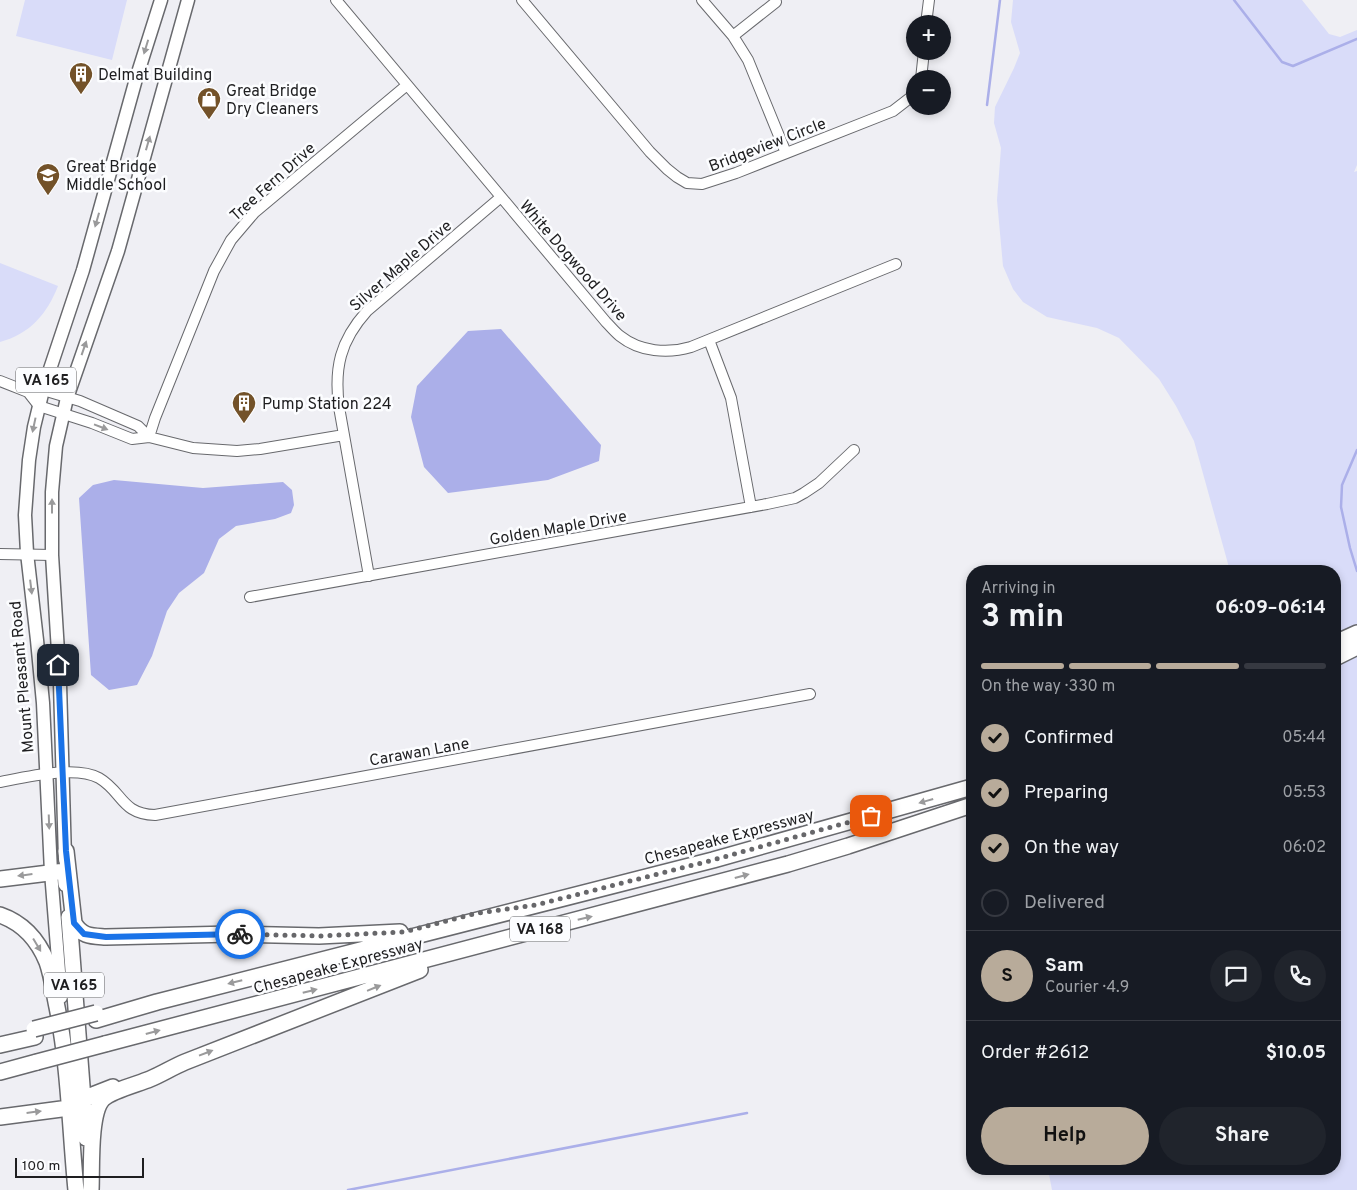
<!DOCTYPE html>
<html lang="en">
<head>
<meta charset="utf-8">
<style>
	:root { --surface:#171b24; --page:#20242c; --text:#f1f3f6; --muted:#9ea1a6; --line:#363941; --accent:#b8ab9a }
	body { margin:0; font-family:Overpass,sans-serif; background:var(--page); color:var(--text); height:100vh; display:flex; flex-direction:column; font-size:19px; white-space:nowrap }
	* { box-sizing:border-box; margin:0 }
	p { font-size:16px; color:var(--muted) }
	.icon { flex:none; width:28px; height:28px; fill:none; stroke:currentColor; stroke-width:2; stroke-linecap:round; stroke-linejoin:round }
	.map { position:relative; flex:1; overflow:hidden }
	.sheet { position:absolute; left:966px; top:565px; width:375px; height:610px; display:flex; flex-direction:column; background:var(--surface); border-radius:20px; box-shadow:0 2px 8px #0003 }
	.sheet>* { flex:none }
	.buttons { position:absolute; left:906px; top:15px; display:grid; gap:10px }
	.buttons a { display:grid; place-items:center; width:45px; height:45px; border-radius:50%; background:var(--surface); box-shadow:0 2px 8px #0003; font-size:25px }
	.scale { position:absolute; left:15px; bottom:12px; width:129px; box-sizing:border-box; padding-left:5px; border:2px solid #1e1e20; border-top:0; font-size:14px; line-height:18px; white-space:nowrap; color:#1e1e20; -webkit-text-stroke:4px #fcfdff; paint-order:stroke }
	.pin { position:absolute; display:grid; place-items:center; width:42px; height:42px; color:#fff; margin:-21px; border-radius:10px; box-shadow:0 2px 8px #0006 }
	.courier { position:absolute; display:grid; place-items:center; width:50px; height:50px; margin:-25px; border:4px solid #1a73e8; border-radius:50%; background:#fff; color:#222; box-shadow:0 1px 6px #0007 }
	.headline em { font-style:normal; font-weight:700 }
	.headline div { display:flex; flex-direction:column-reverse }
	.headline { display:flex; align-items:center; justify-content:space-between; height:85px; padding:0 15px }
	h1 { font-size:32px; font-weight:700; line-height:38px }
	.bar { display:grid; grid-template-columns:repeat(4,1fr); gap:8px 5px; align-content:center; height:60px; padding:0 15px }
	.bar i { height:6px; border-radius:4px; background:var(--line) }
	.bar .current { background:var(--accent) }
	.bar p { grid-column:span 4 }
	.line { display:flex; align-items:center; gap:12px; padding:0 15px; border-top:1px solid var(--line) }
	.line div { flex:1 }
	.round { display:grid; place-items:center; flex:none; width:52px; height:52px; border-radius:26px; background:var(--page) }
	ol { padding:0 15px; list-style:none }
	li { display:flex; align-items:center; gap:15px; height:55px }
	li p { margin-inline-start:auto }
	li .icon { padding:5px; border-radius:50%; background:var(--accent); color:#111; stroke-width:4 }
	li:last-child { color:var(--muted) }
	li i { width:28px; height:28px; border:2px solid var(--line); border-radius:50% }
	.cta { display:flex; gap:10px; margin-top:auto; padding:10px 15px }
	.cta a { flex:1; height:58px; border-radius:30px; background:var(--accent); color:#111; font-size:20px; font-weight:700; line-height:58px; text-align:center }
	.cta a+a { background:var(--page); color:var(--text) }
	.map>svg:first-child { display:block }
</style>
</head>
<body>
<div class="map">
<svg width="1357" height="1190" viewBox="0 0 1357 1190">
	<rect width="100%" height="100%" fill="#efeff4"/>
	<path fill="#d9dcf9" d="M 25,0 L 127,0 L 112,60 L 16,36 Z
		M 1013,0 L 1302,0 L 1329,34 L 1340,37 L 1357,30 L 1357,165 L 1354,172 L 1357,171 L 1357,1190 L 1052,1190 L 1048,1169 L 1335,1169 L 1335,571 L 1230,571 L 1194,441 L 1176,406 L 1159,379 L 1119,338 L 1097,328 L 1047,317 L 1023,302 L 1013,289 L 1003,266 L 997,200 L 1001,148 L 994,123 L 995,107 L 1014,68 L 1020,53 L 1011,22 Z
		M 0,263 L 58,286 C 47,314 30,334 0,342 Z"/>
	<path fill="#abafe9" d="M 501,329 L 601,445 L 599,461 L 548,480 L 448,493 L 424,467 L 411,417 L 417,386 L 468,331 Z
		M 114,480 L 203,488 L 283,482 L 292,490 L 294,505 L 291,513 L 275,519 L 236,526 L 219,539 L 204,573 L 179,593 L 167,611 L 152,656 L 137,685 L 109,690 L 91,675 L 79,498 L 93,485 Z"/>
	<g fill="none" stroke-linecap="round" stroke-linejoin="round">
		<path stroke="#abafe9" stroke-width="2.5" d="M 1234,0 L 1282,62 L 1293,66 L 1357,39
			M 987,105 L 1000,0
			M 1357,450 L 1342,485 L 1341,507 L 1350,548 L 1357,571
			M 348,1190 L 747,1113"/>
		<g stroke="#68696d" stroke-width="12">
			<path id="minor" d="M 336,0 L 606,322 C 611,327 615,332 620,336 C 640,352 668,354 691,347 L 896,264
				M 522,0 L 650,152 L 667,169 L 677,177 L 687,183 L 702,184 L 736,173 L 893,111 L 915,94
				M 702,0 L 733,36 L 748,60 L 786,153
				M 926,24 L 929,0
				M 733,36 L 776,2
				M 921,79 L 924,51
				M 709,340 L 731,398 L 751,507
				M 0,381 L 28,392 L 43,390 L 80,401 L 138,426 L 149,437
				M 28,392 L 39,406 L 92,423 L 132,439 L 149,437 L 193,448 L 237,451 L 260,449 L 344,435
				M 149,437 L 155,418 L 214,271 L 231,240 L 254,213 L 407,85
				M 0,554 L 52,555
				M 369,576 L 339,407 C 334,368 340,341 367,311 L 501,197
				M 250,597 L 767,504 L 795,498 L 804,493 L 819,483 L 854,450
				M 0,782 C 26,777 76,765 99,778 C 123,792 121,814 155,815 L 810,694"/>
		</g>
		<g stroke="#68696d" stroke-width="15">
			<path id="major" d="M 65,859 L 60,684 L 52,555 L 52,492 L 56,446 L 67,398 L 118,251 L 188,0
				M 61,997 L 51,872 L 43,703 L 37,640 L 27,553 L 25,515 L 29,460 L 34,427 L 43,390 L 83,270 L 136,79 L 161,0"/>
		</g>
		<g stroke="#68696d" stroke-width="18">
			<path id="highway" d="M 1335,643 L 1357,633
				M 1335,658 L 1357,647
				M 66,851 L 74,923 C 82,937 92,936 106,937 L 232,934 L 319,936 L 400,932
				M 0,879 L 65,871 L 66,884
				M 0,915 C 23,923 38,940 47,962 C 52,976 54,993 57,1007 C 69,1067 70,1129 76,1190
				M 69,917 L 86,1138
				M 96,1020 L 157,1002 L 713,860 L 972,787
				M 105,1044 L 788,864 L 848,846 L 972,805
				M 0,1045 L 35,1037
				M 0,1072 L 37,1062
				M 0,1117 L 69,1108 L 90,1096 L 113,1087
				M 91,1190 C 92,1169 89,1113 103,1099 C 111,1091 138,1084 150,1079 C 162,1074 173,1067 185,1062 L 420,970"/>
		</g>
		<use href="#minor" stroke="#fff" stroke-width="10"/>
		<use href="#major" stroke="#fff" stroke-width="12"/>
		<use href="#highway" stroke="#fff" stroke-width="15"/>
		<g stroke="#68696d" stroke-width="18" stroke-linecap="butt">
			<path id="highway-bridge" d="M 34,1029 L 96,1013
				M 37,1062 L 105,1044"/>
		</g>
		<use href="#highway-bridge" stroke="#fff" stroke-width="15"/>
	</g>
	<defs><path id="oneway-solid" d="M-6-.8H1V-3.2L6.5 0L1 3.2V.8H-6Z" transform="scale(1.25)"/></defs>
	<g fill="#9a9a9b">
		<use href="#oneway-solid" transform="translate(146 47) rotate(107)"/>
		<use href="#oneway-solid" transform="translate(148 143) rotate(-74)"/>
		<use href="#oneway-solid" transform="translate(97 220) rotate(106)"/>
		<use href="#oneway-solid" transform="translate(84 348) rotate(-71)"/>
		<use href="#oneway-solid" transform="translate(34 425) rotate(102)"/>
		<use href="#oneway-solid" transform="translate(101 427) rotate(21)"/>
		<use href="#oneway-solid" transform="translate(52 506) rotate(-90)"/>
		<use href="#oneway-solid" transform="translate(31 587) rotate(83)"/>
		<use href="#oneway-solid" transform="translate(926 801) rotate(164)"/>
		<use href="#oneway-solid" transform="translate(49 822) rotate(88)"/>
		<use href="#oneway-solid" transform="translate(25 875) rotate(173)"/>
		<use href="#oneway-solid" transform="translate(742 876) rotate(-15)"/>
		<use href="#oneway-solid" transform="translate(585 918) rotate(-13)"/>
		<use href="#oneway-solid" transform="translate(37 945) rotate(59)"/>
		<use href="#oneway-solid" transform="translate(235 982) rotate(166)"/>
		<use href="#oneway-solid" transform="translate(374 988) rotate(-22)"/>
		<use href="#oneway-solid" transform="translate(310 991) rotate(-14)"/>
		<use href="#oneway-solid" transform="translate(153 1032) rotate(-15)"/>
		<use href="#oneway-solid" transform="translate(206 1053) rotate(-21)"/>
		<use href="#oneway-solid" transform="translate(34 1112) rotate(-7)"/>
	</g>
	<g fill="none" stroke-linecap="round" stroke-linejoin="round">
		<path stroke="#67676a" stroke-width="5" stroke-dasharray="0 9" d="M 240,934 L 319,936 L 404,932 L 478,913 L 536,905 L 713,860 L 871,816"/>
		<path stroke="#1a73e8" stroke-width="6" d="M 58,665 L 66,851 L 74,923 L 84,934 L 106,937 L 240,934"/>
	</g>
	<defs>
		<g id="building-pin" transform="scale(1.25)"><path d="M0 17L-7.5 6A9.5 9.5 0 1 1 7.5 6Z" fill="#735229" stroke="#fcfdff"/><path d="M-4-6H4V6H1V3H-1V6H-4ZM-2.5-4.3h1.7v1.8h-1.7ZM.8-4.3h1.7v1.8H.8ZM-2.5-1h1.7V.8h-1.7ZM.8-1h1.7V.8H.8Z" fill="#fff"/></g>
		<g id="shop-pin" transform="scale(1.25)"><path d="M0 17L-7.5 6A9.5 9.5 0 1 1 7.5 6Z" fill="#735229" stroke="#fcfdff"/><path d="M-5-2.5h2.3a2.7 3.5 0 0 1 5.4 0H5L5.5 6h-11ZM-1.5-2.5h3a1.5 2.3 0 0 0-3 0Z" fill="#fff"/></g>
		<g id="school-pin" transform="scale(1.25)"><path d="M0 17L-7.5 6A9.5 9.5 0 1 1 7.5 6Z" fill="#735229" stroke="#fcfdff"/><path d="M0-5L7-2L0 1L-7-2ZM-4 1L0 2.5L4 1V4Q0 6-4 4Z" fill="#fff"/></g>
	</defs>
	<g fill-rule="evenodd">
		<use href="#building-pin" x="81" y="74"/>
		<use href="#shop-pin" x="209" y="99"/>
		<use href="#school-pin" x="48" y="175"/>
		<use href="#building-pin" x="244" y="403"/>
	</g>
	<g text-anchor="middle" stroke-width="5" stroke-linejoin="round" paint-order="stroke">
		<g fill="#fcfdff" stroke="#616163" stroke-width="1">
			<rect x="16" y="367.5" width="60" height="25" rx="4"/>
			<rect x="510" y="916.5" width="60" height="25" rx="4"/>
			<rect x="44" y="972.5" width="60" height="25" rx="4"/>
		</g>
		<g font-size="15" font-weight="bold" fill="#1e1e20">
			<text x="46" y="385">VA 165</text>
			<text x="540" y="934">VA 168</text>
			<text x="74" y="990">VA 165</text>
		</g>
		<g font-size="16" fill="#1e1e20" stroke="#fcfdff" text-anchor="start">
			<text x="98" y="80">Delmat Building</text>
			<text x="226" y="96">Great Bridge<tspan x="226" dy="18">Dry Cleaners</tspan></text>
			<text x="66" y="172">Great Bridge<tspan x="66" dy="18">Middle School</tspan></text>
			<text x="262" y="409">Pump Station 224</text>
		</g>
		<g font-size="16" fill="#1e1e20" stroke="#fcfdff">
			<text transform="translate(767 144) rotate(-21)" y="6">Bridgeview Circle</text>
			<text transform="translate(272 181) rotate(-42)" y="6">Tree Fern Drive</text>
			<text transform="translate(574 260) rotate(49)" y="6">White Dogwood Drive</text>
			<text transform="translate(400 265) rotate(-41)" y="6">Silver Maple Drive</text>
			<text transform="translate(558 527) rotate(-10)" y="6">Golden Maple Drive</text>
			<text transform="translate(21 677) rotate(-95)" y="6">Mount Pleasant Road</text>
			<text transform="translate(419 751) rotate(-10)" y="6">Carawan Lane</text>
			<text transform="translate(729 836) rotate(-15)" y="6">Chesapeake Expressway</text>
			<text transform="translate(338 965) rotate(-15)" y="6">Chesapeake Expressway</text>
		</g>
	</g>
</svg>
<div class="buttons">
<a>+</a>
<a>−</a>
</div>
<div class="scale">100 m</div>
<div class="pin" style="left:871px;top:816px;background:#ea580c"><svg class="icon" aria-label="bag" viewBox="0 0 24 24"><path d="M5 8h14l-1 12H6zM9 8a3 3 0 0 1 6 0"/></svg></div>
<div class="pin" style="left:58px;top:665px;background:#1f2937"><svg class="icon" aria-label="home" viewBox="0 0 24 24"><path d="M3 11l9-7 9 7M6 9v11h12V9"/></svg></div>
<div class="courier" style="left:240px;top:934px"><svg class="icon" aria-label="bike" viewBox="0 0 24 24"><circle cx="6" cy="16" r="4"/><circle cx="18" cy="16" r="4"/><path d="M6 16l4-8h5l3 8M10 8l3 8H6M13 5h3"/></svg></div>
<section class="sheet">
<div class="headline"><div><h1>3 min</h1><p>Arriving in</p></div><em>06:09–06:14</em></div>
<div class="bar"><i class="current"></i><i class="current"></i><i class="current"></i><i></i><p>On the way · 330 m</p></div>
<ol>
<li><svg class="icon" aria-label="check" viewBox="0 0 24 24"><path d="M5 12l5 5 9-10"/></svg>Confirmed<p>05:44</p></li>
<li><svg class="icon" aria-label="check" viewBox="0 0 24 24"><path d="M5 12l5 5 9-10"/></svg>Preparing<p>05:53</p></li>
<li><svg class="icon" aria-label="check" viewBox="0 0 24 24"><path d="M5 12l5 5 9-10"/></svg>On the way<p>06:02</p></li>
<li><i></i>Delivered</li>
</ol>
<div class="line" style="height:90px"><b class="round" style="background:var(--accent);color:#111">S</b><div><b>Sam</b><p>Courier · 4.9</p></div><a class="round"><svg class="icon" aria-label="chat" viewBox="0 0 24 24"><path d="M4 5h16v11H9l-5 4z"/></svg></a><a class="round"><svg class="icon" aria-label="phone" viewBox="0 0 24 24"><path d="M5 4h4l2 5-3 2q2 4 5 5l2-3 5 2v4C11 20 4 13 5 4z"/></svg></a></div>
<div class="line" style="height:65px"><div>Order #2612</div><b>$10.05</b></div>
<div class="cta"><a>Help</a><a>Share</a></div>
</section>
</div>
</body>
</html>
